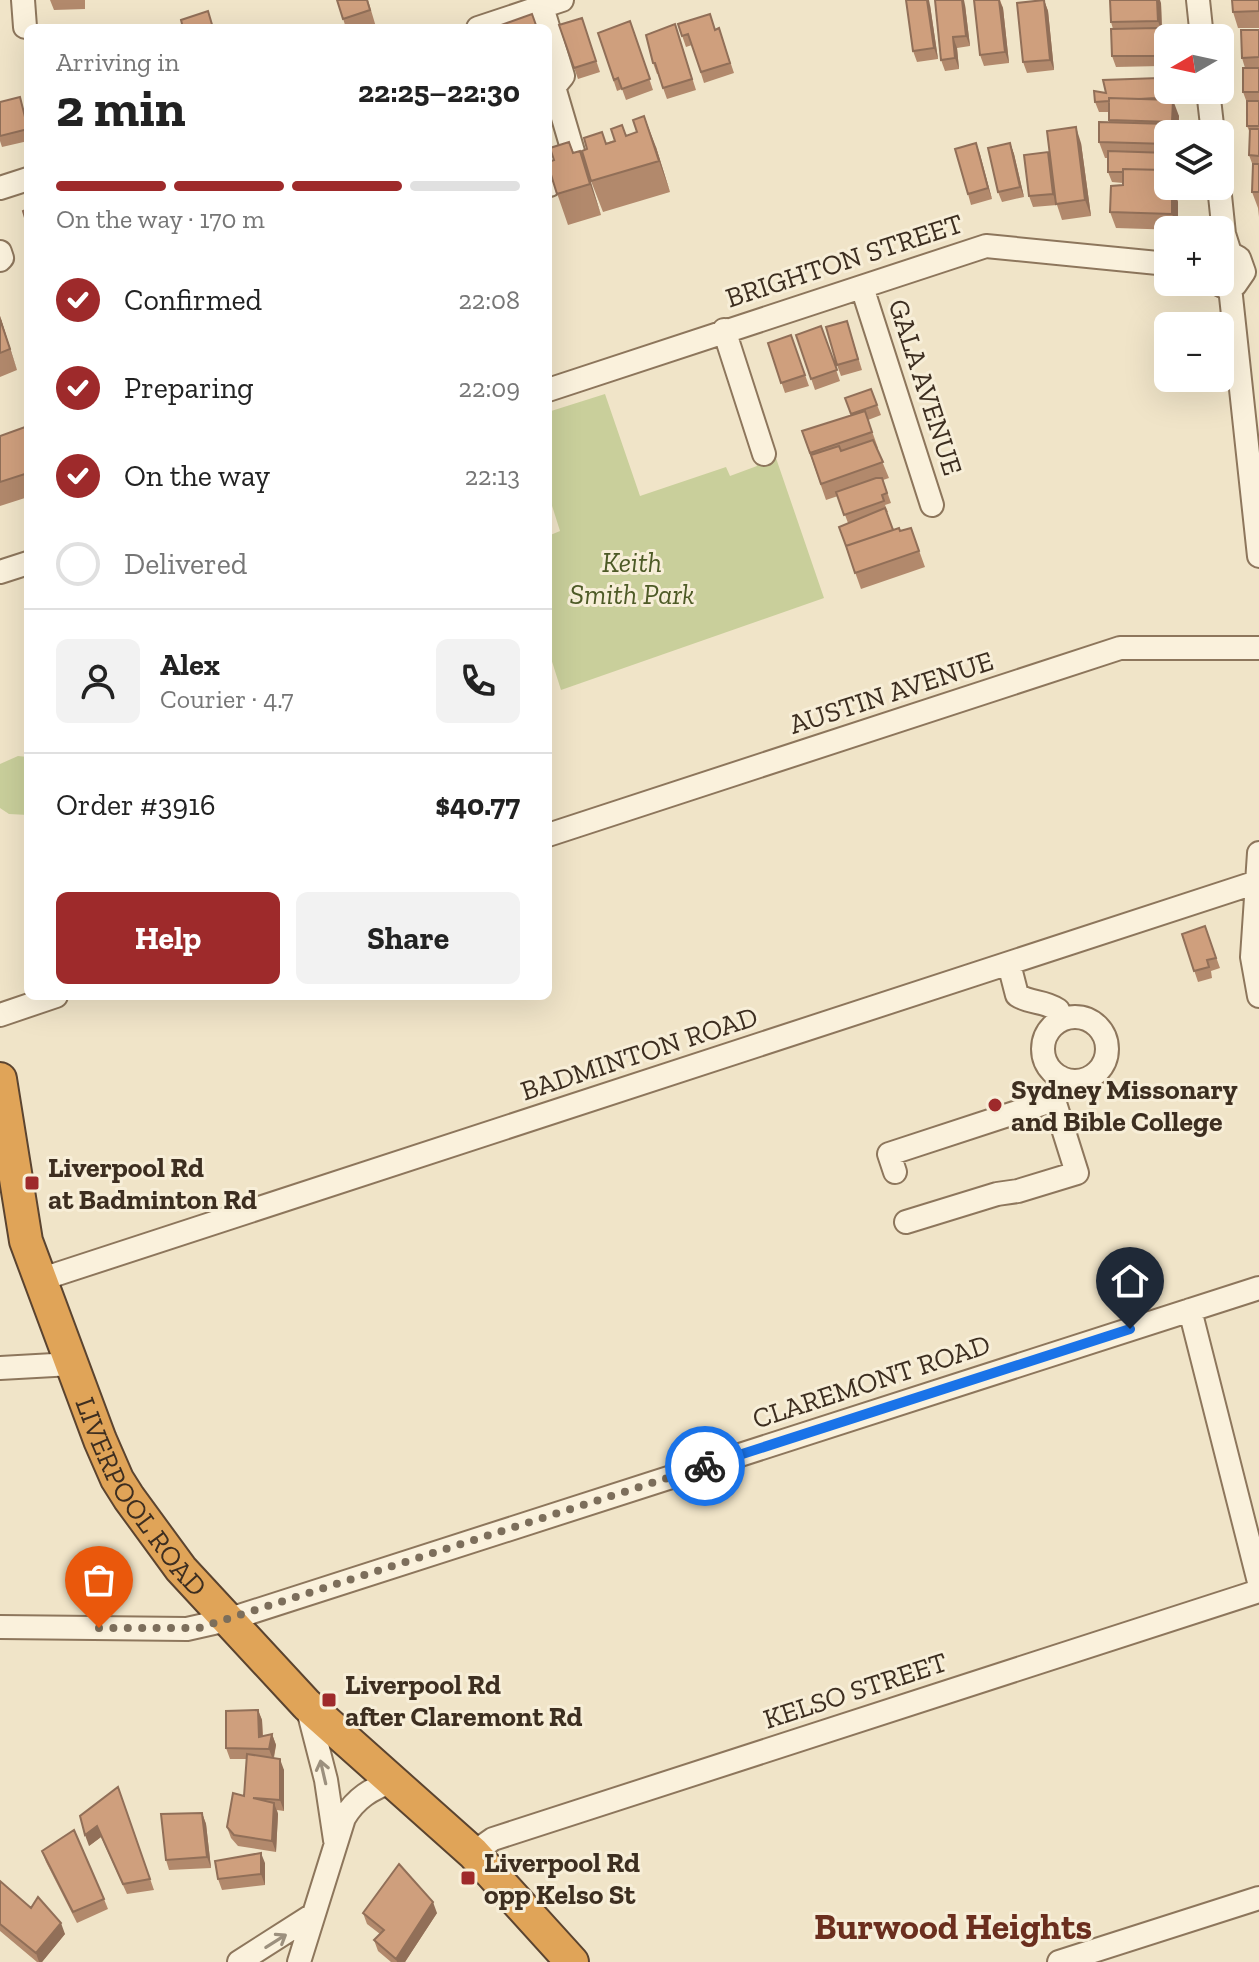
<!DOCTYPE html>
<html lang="en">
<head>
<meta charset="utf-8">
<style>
	:root { --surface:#fff; --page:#f2f2f2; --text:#222; --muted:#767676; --line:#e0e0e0; --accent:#9e2a2b }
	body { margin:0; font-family:"Zilla Slab",serif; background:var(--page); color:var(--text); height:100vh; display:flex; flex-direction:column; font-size:30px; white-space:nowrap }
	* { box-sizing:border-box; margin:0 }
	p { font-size:26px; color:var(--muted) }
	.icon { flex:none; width:44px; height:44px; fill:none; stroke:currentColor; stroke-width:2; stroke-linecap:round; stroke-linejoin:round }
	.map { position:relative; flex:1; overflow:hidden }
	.drawer { position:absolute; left:24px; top:24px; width:528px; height:976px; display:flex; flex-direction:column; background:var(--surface); border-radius:12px; box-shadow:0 8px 32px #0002 }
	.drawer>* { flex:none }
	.needle { width:52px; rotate:261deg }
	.tools { position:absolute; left:1154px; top:24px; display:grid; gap:16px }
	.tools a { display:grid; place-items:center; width:80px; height:80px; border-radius:12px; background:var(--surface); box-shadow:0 8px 32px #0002; font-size:40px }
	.pin { position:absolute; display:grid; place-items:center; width:68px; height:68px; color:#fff; margin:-82px -34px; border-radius:50% 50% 50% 0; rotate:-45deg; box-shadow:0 0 8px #0007 }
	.pin .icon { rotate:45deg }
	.courier { position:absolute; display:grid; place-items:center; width:80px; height:80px; margin:-40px; border:6px solid #1a73e8; border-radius:50%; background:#fff; color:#222; box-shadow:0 2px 10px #0007 }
	.headline em { font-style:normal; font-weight:800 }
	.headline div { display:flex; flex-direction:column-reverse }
	.headline { display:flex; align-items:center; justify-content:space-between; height:136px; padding:0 32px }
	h1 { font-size:52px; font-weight:800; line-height:60px }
	.bar { display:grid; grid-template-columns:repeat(4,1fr); gap:12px 8px; align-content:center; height:96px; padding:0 32px }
	.bar i { height:10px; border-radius:6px; background:var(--line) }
	.bar .on { background:var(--accent) }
	.bar p { grid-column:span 4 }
	.line { display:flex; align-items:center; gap:20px; padding:0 32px; border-top:2px solid var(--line) }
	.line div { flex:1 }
	.round { display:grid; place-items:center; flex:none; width:84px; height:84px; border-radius:12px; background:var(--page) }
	ol { padding:0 32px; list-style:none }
	li { display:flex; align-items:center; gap:24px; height:88px }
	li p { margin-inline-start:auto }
	li .icon { padding:8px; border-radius:50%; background:var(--accent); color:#fff; stroke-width:4 }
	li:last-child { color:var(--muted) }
	li i { width:44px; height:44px; border:4px solid var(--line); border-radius:50% }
	.action { display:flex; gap:16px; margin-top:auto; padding:16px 32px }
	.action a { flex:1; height:92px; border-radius:12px; background:var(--accent); color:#fff; font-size:32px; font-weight:800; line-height:92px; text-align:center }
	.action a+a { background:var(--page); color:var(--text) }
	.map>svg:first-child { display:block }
</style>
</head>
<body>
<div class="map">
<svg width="1259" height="1962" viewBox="0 0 1259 1962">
	<rect width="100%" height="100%" fill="#f0e4c8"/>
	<path fill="#c9cf9b" d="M 740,353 L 824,598 L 561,690 L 548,649 L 548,536 L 560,531 L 548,493 L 548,412 L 605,394 L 640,496 L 726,467 L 730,476 L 757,466 L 721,359 Z
		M 18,756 L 28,757 L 28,815 L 9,814 L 0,808 L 0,764 Z"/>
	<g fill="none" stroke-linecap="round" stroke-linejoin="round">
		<g stroke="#8d765c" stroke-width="26">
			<path id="minor" d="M 23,0 L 25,27
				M 1198,0 L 1202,38
				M 542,7 L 563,76 L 554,87 L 574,155 L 573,164 L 550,185
				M 478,28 L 562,0
				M 1208,90 L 1213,134
				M 1219,186 L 1224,234 L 1230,253
				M 0,188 L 28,179
				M 0,252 L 2,258 L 0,260
				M 1217,283 L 1225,287 L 1235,285 L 1244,272 L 1239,258 L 1230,253 L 1220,255
				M 862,287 L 932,505
				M 1230,287 L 1259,556
				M 724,330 L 764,454
				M 548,390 L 986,246 L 1168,264
				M 0,572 L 28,563
				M 548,835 L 1120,648 L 1259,648
				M 1259,853 L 1252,957 L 1259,996
				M 1009,964 L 1017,995 C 1031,1004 1043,1000 1058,1010 L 1060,1020
				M 0,1015 L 56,996
				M1043 1049a32 32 0 1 1 64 0a32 32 0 1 1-64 0Z
				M 895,1172 L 889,1154 L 1054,1100 L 1060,1077
				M 906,1222 L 997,1194 L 1018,1191 L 1077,1173 L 1054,1100
				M 39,1280 L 1257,882
				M 1190,1310 L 1259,1582
				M 0,1368 L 72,1364
				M 0,1627 L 187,1629 L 227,1620 L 1259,1288
				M 307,1706 L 326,1780 L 335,1840
				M 473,1853 L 493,1839 L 1259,1591
				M 239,1962 L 311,1916
				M 299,1962 L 344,1818 C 356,1798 371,1789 393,1781
				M 1059,1962 L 1259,1898"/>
		</g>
		<g stroke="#5b4430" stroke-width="36">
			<g id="highway">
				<path id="s1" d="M 0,1079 L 26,1241 L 100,1440 L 117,1479 L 129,1498 L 181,1569 L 307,1705 L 473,1853 L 572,1962"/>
			</g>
		</g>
		<use href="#minor" stroke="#faf1dc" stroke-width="22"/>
		<use href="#highway" stroke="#e0a458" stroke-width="32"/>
	</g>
	<path fill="#b2896c" d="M 50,0 L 85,0 L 85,9 L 54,10 Z
		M 337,0 L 368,0 L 376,27 L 371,28 L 346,28 Z
		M 974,0 L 1000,0 L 1003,8 L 1009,63 L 984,66 L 980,55 Z
		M 1044,0 L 1048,11 L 1054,70 L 1027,73 L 1023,62 Z
		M 1259,0 L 1259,28 L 1238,28 L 1233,12 Z
		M 1161,3 L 1162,32 L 1159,32 L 1161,39 L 1161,66 L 1116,67 L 1112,56 L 1113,29 L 1111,22 Z
		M 930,5 L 938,59 L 917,62 L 913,51 Z
		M 965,5 L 970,46 L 957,48 L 959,69 L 945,71 L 941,60 Z
		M 582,18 L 600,72 L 578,79 L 559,25 Z
		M 630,21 L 653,90 L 626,100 L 622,89 L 617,91 L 598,33 Z
		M 675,24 L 696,90 L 667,99 L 658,74 L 657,74 L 653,63 Z
		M 678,24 L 716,29 L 719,28 L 734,73 L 704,83 L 692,45 L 686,47 Z
		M 1259,30 L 1259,217 L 1258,208 L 1252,192 L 1253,166 L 1249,155 L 1250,133 L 1247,126 L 1247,103 L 1243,92 L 1245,68 L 1242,58 Z
		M 548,59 L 552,71 L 548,73 Z
		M 1159,78 L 1163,89 L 1164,100 L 1179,116 L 1178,134 L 1168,134 L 1168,186 L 1172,186 L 1178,202 L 1178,230 L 1116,228 L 1110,212 L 1123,183 L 1112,182 L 1108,172 L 1108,158 L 1105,158 L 1099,142 L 1109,122 L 1109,112 L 1099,112 L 1095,102 L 1106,93 Z
		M 20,97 L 28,125 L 28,141 L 2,147 L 0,141 L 0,102 Z
		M 626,136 L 656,147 L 670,192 L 603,212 L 591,181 L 606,143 Z
		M 569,142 L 574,153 L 580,151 L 601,215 L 568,225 L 550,173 L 548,173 L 548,150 L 552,161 L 554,160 Z
		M 976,143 L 992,199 L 971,205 L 968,194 Z
		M 1010,143 L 1014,154 L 1024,197 L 1002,202 L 998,192 Z
		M 1081,143 L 1091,216 L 1062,220 L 1057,205 L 1033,207 L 1029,196 L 1051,158 Z
		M 0,316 L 17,370 L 0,377 Z
		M 847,321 L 862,370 L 841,376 L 837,365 Z
		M 821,326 L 840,381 L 815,390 L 796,335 Z
		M 791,335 L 809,386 L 785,393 L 768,343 Z
		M 871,389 L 881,415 L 868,420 L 878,448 L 877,449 L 889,478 L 883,480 L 891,503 L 885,505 L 888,512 L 887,512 L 893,530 L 900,531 L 911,528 L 925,567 L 861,589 L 839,527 L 848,523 L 838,496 L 826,500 L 802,431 L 852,415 Z
		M 28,426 L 28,497 L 0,506 L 0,436 Z
		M 1205,926 L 1220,968 L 1211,971 L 1212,978 L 1198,982 L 1182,934 Z
		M 258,1710 L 262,1720 L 263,1736 L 272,1734 L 276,1745 L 274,1758 L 284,1770 L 284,1811 L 277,1810 L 278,1814 L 276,1852 L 238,1846 L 231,1838 L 227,1827 L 244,1796 L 247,1759 L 230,1759 L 226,1748 Z
		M 118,1787 L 154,1890 L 127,1894 L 101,1837 L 89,1846 Z
		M 202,1813 L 206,1824 L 211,1868 L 169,1870 L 166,1860 Z
		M 42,1851 L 104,1899 L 108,1909 L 77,1923 L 46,1862 Z
		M 265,1863 L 265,1885 L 222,1890 L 218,1879 Z
		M 0,1881 L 31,1908 L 65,1934 L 42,1962 L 37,1962 L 0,1931 Z
		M 363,1913 L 437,1913 L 405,1962 L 391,1962 L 378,1951 L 374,1940 L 380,1934 L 367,1924 Z"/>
	<path fill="#916f58" d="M 927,0 L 929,0 L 930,5 L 938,59 L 934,48 Z
		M 962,0 L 964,0 L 965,5 L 970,46 L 966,36 Z
		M 999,0 L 1003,8 L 1009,63 L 1005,52 Z
		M 1044,0 L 1048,11 L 1054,70 L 1050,60 Z
		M 1157,0 L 1160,0 L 1161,3 L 1162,32 L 1158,21 Z
		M 1157,28 L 1161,39 L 1161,66 L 1157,56 Z
		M 953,37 L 957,48 L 959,69 L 955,58 Z
		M 1159,78 L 1163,89 L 1164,102 L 1160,91 Z
		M 1173,100 L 1179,116 L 1178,134 L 1177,134 L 1172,122 Z
		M 644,116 L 656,147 L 670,192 L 659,161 Z
		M 1076,127 L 1081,143 L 1091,216 L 1085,200 Z
		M 976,143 L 980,154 L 992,199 L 988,188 Z
		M 1010,143 L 1014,154 L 1024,197 L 1020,187 Z
		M 580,151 L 591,182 L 601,215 L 590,184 Z
		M 1048,152 L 1052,162 L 1057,205 L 1053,194 Z
		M 1164,170 L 1168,180 L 1168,186 L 1164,186 Z
		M 1172,186 L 1178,202 L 1178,230 L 1172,214 Z
		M 0,316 L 17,370 L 0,319 Z
		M 258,1710 L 262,1720 L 263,1748 L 259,1737 Z
		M 272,1734 L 276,1745 L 273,1760 L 269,1749 Z
		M 280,1759 L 284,1770 L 284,1811 L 280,1800 Z
		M 274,1803 L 278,1814 L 276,1852 L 272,1841 Z
		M 202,1813 L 206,1824 L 211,1868 L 207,1857 Z
		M 97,1826 L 101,1837 L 89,1846 L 85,1835 Z
		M 261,1853 L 265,1863 L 265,1885 L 261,1874 Z
		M 433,1902 L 437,1913 L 405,1962 L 397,1962 L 396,1959 Z
		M 61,1923 L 65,1934 L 42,1962 L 39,1962 L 36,1953 Z"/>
	<path fill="#cf9f7d" stroke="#916f58" stroke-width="2" d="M 337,0 L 367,0 L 370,10 L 343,19 Z
		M 906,0 L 927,0 L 934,48 L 913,51 Z
		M 935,0 L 962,0 L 966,36 L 953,37 L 955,58 L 941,60 Z
		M 974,0 L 999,0 L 1005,52 L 980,55 Z
		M 1044,0 L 1050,60 L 1023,62 L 1017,3 Z
		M 1110,0 L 1157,0 L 1158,21 L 1111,22 Z
		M 1232,0 L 1259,0 L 1259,11 L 1233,12 Z
		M 208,11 L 213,28 L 183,28 L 181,20 Z
		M 532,14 L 537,28 L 493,28 Z
		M 710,14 L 715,30 L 719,28 L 730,63 L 701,72 L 688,34 L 682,36 L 678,24 Z
		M 582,18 L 596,61 L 574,68 L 559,25 Z
		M 630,21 L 650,79 L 622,89 L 618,78 L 614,80 L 598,33 Z
		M 675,24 L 692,79 L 663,88 L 655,63 L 653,63 L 646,35 Z
		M 1157,28 L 1157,56 L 1112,56 L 1111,29 Z
		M 1241,30 L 1259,30 L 1259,57 L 1242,58 Z
		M 1243,68 L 1259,68 L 1259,92 L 1243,92 Z
		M 1159,78 L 1160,91 L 1156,92 L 1156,98 L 1139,99 L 1109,98 L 1109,101 L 1095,102 L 1094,91 L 1106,93 L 1103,80 Z
		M 20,97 L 28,129 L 0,136 L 0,102 Z
		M 1109,98 L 1173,100 L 1172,122 L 1109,120 Z
		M 1247,101 L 1259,101 L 1259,126 L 1247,126 Z
		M 644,116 L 659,161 L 591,181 L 582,151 L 587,149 L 584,138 L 602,132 L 606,144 L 615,141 L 611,129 L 622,125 L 626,136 L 637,132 L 633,120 Z
		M 1099,122 L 1169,124 L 1168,144 L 1099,142 Z
		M 1076,127 L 1085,200 L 1056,204 L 1047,131 Z
		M 1250,129 L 1259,129 L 1259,156 L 1249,155 Z
		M 569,142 L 573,153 L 580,151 L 590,184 L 557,194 L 548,165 L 548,162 L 554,160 L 550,148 Z
		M 976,143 L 988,188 L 968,194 L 955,149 Z
		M 1010,143 L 1020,187 L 998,192 L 988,148 Z
		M 1108,151 L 1168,153 L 1168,174 L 1166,173 L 1164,170 L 1123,169 L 1123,172 L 1108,172 Z
		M 1048,152 L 1053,194 L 1029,196 L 1024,155 Z
		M 1253,164 L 1259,164 L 1259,192 L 1252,192 Z
		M 1123,169 L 1164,170 L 1164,186 L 1172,186 L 1172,214 L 1110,212 L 1111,186 L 1123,185 Z
		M 28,209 L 28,228 L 23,211 Z
		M 0,319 L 10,349 L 0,353 Z
		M 847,321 L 858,359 L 837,365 L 826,327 Z
		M 821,326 L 837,370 L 811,379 L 796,335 Z
		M 791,335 L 805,375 L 781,383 L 768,343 Z
		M 871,389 L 877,405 L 851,414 L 845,398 Z
		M 865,411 L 872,432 L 810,453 L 802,431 Z
		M 28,426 L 28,473 L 0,482 L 0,436 Z
		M 873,440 L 883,462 L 821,484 L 811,455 L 839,446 L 841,451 Z
		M 876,478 L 882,478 L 887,493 L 882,495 L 884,501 L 844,515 L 836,492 Z
		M 885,508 L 893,530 L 846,546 L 839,527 Z
		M 899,528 L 900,531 L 911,528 L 919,551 L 855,573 L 846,546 Z
		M 1205,926 L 1216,958 L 1207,960 L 1209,967 L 1194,971 L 1182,934 Z
		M 258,1710 L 259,1737 L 272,1734 L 269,1749 L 226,1748 L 226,1711 Z
		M 247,1754 L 280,1759 L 280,1800 L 253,1798 L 274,1803 L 272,1841 L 234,1835 L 227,1827 L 233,1793 L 244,1796 Z
		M 118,1787 L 150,1879 L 123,1884 L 97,1826 L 85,1835 L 80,1816 Z
		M 202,1813 L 207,1857 L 166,1860 L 161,1814 Z
		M 74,1830 L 104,1899 L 73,1912 L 42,1851 Z
		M 261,1853 L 261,1874 L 218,1879 L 215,1861 Z
		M 399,1864 L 433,1902 L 396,1959 L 374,1940 L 384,1930 L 363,1913 Z
		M 0,1881 L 31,1908 L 38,1897 L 61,1923 L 36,1953 L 0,1924 Z"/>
	<defs><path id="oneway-shaft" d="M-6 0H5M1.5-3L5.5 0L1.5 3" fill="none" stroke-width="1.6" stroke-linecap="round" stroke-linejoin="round" transform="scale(2)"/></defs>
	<g stroke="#9c907e">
		<use href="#oneway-shaft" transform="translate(323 1772) rotate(-103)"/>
		<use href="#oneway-shaft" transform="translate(276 1941) rotate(-32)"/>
	</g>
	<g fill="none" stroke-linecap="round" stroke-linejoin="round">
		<path stroke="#7c6e5b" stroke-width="8" stroke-dasharray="0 14.4" d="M 99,1628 L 199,1628 L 705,1466"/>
		<path stroke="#1a73e8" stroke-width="10" d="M 705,1466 L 1130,1329"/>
	</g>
	<g fill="#9e2a2b" stroke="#f7eed8" stroke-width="3">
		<circle cx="995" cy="1105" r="8"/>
		<rect x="24" y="1175" width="16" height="16" rx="4"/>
		<rect x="321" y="1692" width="16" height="16" rx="4"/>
		<rect x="460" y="1870" width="16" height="16" rx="4"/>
	</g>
	<g text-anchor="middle" stroke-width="6" stroke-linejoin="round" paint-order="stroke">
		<g font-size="28" fill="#3d2e20" stroke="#f7eed8">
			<text transform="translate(844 260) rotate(-18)" y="10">BRIGHTON STREET</text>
			<text transform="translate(926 387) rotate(72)" y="10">GALA AVENUE</text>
			<text transform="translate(891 692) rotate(-18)" y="10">AUSTIN AVENUE</text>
			<text transform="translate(639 1053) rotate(-18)" y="10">BADMINTON ROAD</text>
			<text transform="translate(871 1381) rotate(-18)" y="10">CLAREMONT ROAD</text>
			<text dy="10" stroke="none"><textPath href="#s1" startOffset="446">LIVERPOOL ROAD</textPath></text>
			<text transform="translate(855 1690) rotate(-18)" y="10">KELSO STREET</text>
		</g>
		<g font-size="28" font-style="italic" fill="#4d5a26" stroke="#f7eed8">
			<text x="632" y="572">Keith<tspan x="632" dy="32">Smith Park</tspan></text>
		</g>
		<g font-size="28" font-weight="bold" fill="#3d2e20" stroke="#f7eed8" text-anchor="start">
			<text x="1011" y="1099">Sydney Missonary<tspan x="1011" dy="32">and Bible College</tspan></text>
			<text x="48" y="1177">Liverpool Rd<tspan x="48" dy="32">at Badminton Rd</tspan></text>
			<text x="345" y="1694">Liverpool Rd<tspan x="345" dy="32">after Claremont Rd</tspan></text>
			<text x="484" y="1872">Liverpool Rd<tspan x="484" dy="32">opp Kelso St</tspan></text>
		</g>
		<g font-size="36" font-weight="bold" fill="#6b2e1e" stroke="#f7eed8">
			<text x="953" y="1939">Burwood Heights</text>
		</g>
	</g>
</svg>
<div class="tools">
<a><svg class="needle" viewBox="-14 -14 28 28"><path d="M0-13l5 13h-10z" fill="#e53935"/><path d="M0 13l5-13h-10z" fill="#767676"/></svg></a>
<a><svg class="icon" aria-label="layers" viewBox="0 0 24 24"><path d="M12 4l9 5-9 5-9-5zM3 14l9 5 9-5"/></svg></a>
<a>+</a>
<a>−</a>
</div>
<div class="pin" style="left:99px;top:1628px;background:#ea580c"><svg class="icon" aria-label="bag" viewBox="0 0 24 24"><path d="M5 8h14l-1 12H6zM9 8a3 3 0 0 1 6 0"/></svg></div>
<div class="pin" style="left:1130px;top:1329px;background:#1f2937"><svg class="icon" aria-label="home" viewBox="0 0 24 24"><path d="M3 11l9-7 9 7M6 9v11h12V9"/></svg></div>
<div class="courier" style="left:705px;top:1466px"><svg class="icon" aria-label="bike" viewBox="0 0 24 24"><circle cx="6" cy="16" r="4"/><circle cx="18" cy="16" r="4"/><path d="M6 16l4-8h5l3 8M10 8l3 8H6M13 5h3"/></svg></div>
<section class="drawer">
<div class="headline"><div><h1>2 min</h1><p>Arriving in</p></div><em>22:25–22:30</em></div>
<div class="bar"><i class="on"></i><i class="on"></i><i class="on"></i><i></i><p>On the way · 170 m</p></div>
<ol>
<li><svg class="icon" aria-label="check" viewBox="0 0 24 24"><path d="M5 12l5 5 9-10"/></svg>Confirmed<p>22:08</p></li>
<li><svg class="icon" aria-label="check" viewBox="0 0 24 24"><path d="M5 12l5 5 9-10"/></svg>Preparing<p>22:09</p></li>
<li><svg class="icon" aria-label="check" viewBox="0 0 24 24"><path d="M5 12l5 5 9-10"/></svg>On the way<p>22:13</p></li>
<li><i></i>Delivered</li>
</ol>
<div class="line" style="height:144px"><a class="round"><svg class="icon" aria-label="person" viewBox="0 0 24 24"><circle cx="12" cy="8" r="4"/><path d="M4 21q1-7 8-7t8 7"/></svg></a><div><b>Alex</b><p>Courier · 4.7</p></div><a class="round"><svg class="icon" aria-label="phone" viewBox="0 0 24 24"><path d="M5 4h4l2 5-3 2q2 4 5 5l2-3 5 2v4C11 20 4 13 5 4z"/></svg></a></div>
<div class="line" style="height:104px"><div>Order #3916</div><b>$40.77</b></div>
<div class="action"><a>Help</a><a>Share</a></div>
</section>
</div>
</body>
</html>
